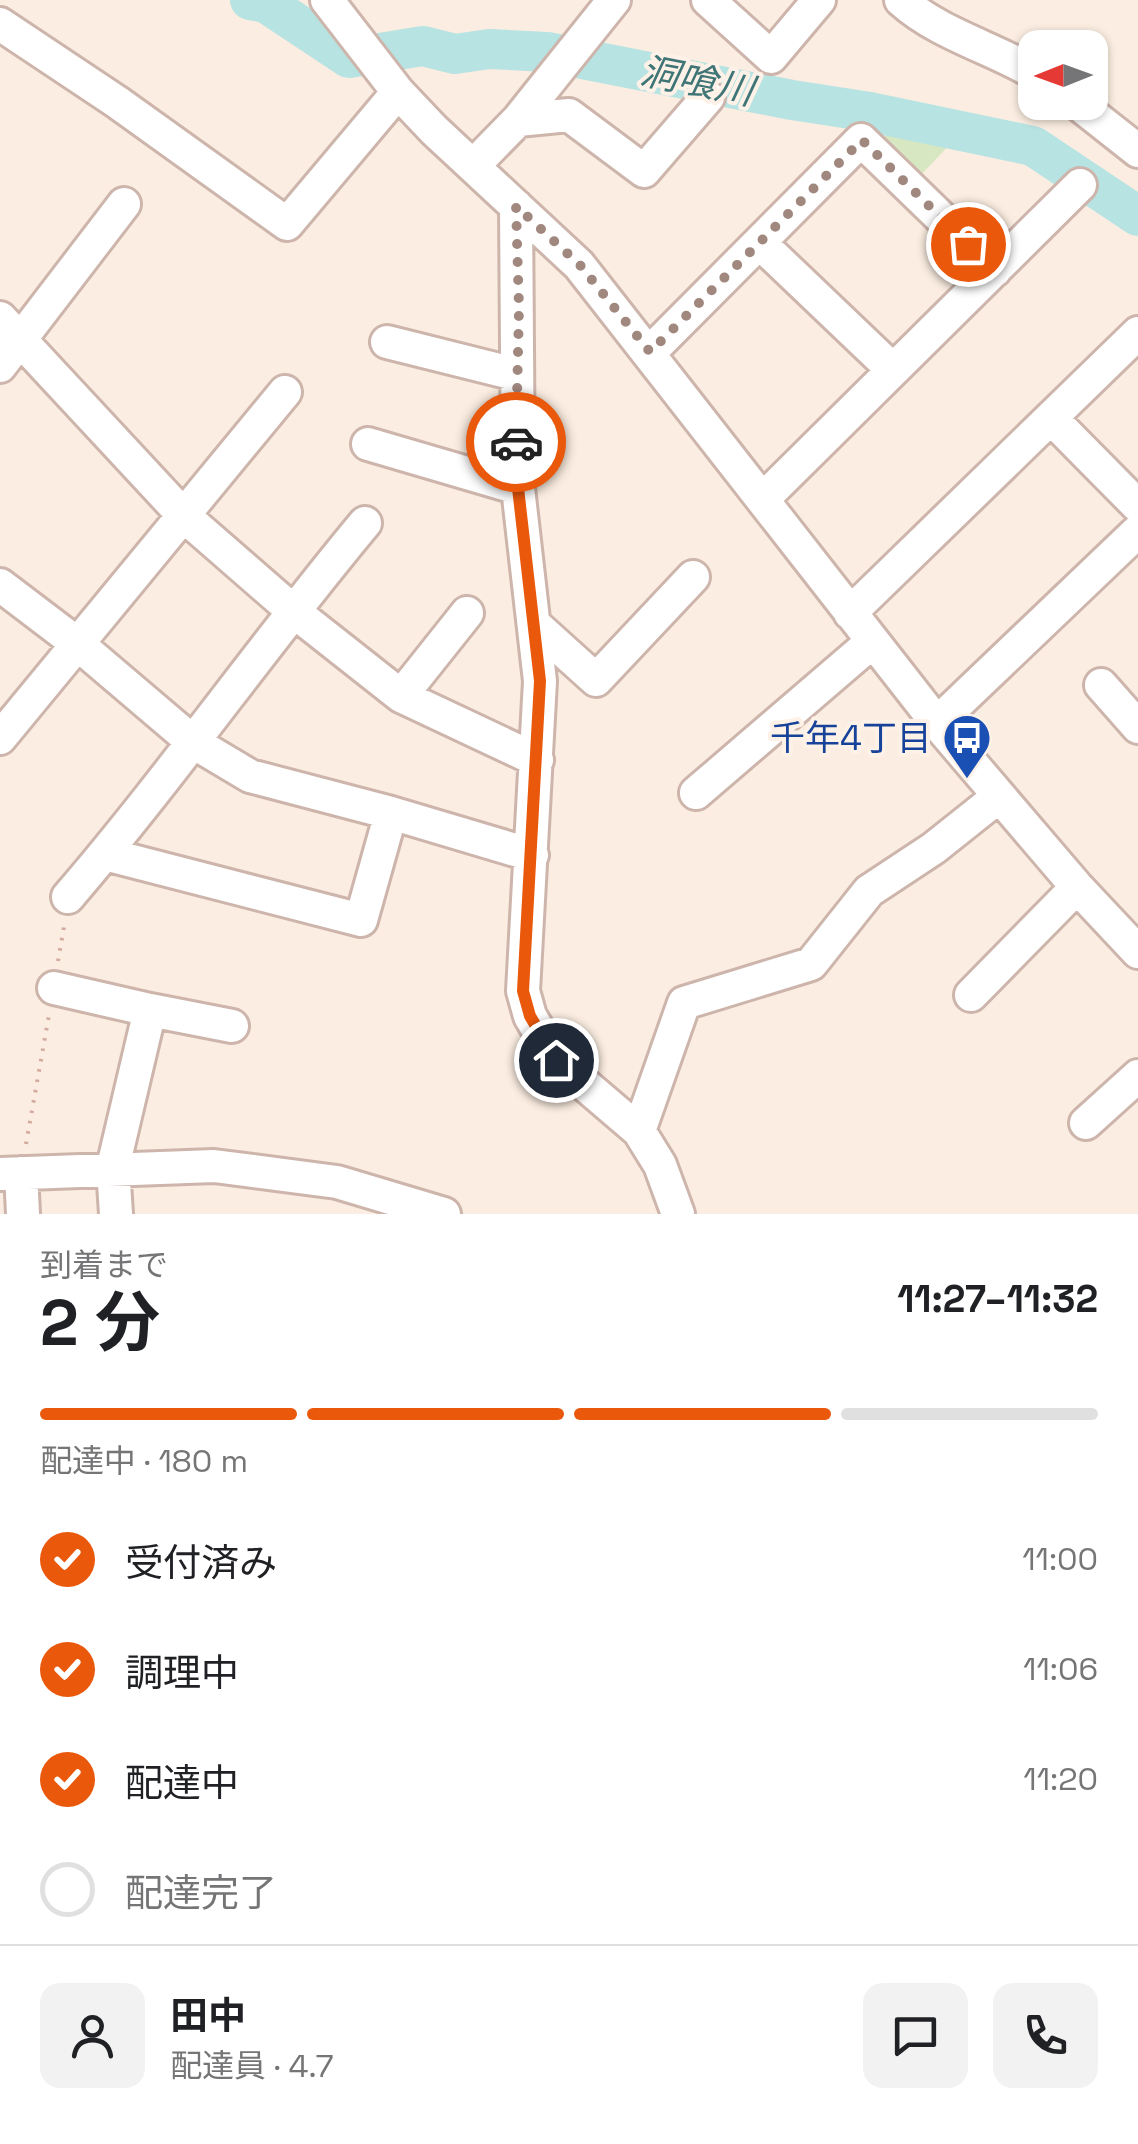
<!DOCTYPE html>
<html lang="ja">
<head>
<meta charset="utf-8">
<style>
	:root { --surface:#fff; --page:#f2f2f2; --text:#202124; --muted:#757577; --line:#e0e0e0; --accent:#ea580c }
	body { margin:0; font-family:"Space Grotesk","Noto Sans JP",sans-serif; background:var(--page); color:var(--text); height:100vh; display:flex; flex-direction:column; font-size:38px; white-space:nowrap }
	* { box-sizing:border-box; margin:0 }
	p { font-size:32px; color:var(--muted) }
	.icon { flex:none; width:55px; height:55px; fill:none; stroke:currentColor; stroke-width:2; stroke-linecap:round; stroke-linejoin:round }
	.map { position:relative; height:1214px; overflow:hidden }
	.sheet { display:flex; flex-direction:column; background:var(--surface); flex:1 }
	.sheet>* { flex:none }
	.needle { width:65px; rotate:269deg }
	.controls { position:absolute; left:1018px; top:30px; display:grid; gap:20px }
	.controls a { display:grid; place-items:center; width:90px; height:90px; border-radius:20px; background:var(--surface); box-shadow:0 2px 8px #0004; font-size:50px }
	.pin { position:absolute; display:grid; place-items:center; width:85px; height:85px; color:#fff; margin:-42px; border:5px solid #fff; border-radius:50%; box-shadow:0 2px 10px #0007 }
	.courier { position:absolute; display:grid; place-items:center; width:100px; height:100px; margin:-50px; border:8px solid #ea580c; border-radius:50%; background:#fff; color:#222; box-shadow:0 2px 12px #0007 }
	.overview em { font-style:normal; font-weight:700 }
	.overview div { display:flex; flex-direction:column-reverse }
	.overview { display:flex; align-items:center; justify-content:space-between; height:170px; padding:0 40px }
	h1 { font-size:65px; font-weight:700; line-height:75px }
	.bar { display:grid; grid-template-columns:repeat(4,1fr); gap:15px 10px; align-content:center; height:120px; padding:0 40px }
	.bar i { height:12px; border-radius:8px; background:var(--line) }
	.bar .on { background:var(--accent) }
	.bar p { grid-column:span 4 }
	.line { display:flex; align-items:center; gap:25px; padding:0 40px; border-top:2px solid var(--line) }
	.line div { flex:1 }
	.round { display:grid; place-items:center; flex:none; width:105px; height:105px; border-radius:20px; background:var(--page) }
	ol { padding:0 40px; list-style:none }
	li { display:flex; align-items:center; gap:30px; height:110px }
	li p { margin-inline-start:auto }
	li .icon { padding:10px; border-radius:50%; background:var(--accent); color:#fff; stroke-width:4 }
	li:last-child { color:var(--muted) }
	li i { width:55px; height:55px; border:5px solid var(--line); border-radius:50% }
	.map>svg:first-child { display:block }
</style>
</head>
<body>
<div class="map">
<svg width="1138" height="1214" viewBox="0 0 1138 1214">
	<rect width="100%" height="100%" fill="#fbede1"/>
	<path fill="#d6e7c1" d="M 897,123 L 955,139 L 916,180 L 879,143 Z"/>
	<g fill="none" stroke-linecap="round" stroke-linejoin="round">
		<path stroke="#b7e3e2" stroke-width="40" d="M 250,0 L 266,3 L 349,58 L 423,46 L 455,54 L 489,49 L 547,52 L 792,100 L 870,112 L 1033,146 L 1138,216"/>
		<g stroke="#cdb5ac" stroke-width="38">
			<path id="minor" d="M 327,0 L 398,92 L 434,130 L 579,265 L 937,723 L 1077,887 L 1138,952
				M 708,0 L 771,57 L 819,0
				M 901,0 C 939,34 991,47 1035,73
				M 0,24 L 117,102 L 287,224 L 398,92
				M 1076,102 L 1138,151
				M 518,120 L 614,0
				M 473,166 L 518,120 L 569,115 L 644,171 L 708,97
				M 516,206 L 518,488 L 540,681 L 523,991 L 530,1016 L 556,1060 L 639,1131 L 660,1165 L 678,1214
				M 761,244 L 893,370
				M 0,318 L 184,516 L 292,610 L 401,696 L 537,760
				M 387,342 L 515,374
				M 650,352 L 861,140 L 995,270
				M 0,366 L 124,204
				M 1052,419 L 1138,506
				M 368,444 L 518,488
				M 763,499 L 1080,185
				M 0,585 L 79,645 L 193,742 L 250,776 L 391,813 L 532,855
				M 850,613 L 1138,333
				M 535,625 L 596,680 L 693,577
				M 1101,685 L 1138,727
				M 401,696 L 467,613
				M 937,723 L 1138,531
				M 0,738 L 285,392
				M 696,793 L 872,642
				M 105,854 L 361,920 L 391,813
				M 68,897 C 172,776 263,645 365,523
				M 54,988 L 150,1010 L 113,1167 L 116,1214
				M 971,995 L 1077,887
				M 150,1010 L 232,1026
				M 1086,1123 L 1138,1076
				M 639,1131 L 684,1003 L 811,964 L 869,891 L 934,848 L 998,797
				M 21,1173 L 23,1214
				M 0,1174 L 214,1166 L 337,1182 L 444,1214"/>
		</g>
		<path stroke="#d3aa9e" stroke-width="4" stroke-dasharray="2.5 8" stroke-linecap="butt" d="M 58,961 L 65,921
			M 26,1144 L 49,1015"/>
		<use href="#minor" stroke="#fff" stroke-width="32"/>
	</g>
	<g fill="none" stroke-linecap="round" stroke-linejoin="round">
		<path stroke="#a1887f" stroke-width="10" stroke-dasharray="0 18" d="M 516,442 L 519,308 L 516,206 L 580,265 L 650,352 L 862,140 L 968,244"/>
		<path stroke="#ea580c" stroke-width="12" d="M 516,442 L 518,488 L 540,681 L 523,991 L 530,1016 L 556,1060"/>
	</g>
	<defs>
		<g id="bus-pin" transform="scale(2.5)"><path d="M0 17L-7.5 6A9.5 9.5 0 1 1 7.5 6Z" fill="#1a4fb4" stroke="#fef1e7"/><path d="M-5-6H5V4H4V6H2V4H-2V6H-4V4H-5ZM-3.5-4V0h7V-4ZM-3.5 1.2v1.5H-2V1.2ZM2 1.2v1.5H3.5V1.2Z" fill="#fff"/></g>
	</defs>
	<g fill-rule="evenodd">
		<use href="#bus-pin" x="967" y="738"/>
	</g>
	<g text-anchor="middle" stroke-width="8" stroke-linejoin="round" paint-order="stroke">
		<g font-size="35" fill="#164399" stroke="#fef1e7" text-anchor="end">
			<text x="932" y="750">千年4丁目</text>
		</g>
		<g font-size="38" font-style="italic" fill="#3f7576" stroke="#fef1e7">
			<text transform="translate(697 81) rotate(11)" y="13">洞喰川</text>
		</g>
	</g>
</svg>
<div class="controls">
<a><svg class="needle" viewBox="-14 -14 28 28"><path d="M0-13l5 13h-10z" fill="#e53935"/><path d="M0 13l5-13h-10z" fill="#757577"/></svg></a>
</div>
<div class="pin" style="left:968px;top:244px;background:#ea580c"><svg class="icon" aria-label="bag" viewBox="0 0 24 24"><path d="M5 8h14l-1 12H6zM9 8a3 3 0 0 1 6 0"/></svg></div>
<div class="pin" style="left:556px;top:1060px;background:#1f2937"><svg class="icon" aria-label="home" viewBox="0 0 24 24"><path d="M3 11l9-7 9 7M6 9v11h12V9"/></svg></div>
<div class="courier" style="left:516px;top:442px"><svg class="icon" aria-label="car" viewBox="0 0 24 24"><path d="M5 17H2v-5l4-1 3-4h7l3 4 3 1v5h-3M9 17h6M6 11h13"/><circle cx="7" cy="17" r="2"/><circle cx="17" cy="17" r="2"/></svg></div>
</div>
<section class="sheet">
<div class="overview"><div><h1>2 分</h1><p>到着まで</p></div><em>11:27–11:32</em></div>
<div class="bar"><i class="on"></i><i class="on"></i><i class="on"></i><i></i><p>配達中 · 180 m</p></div>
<ol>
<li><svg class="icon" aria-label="check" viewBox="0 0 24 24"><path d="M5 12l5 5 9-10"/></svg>受付済み<p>11:00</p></li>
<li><svg class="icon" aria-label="check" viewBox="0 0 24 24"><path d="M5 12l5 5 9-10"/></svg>調理中<p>11:06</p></li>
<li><svg class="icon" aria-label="check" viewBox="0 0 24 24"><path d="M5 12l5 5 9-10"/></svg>配達中<p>11:20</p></li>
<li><i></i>配達完了</li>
</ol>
<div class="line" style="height:180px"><a class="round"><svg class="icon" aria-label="person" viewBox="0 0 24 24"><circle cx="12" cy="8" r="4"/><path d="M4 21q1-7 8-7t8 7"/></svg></a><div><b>田中</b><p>配達員 · 4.7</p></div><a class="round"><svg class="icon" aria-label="chat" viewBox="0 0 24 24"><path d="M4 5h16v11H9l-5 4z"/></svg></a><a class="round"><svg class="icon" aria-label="phone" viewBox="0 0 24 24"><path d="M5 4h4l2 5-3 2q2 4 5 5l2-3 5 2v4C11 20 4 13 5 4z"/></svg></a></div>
</section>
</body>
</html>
